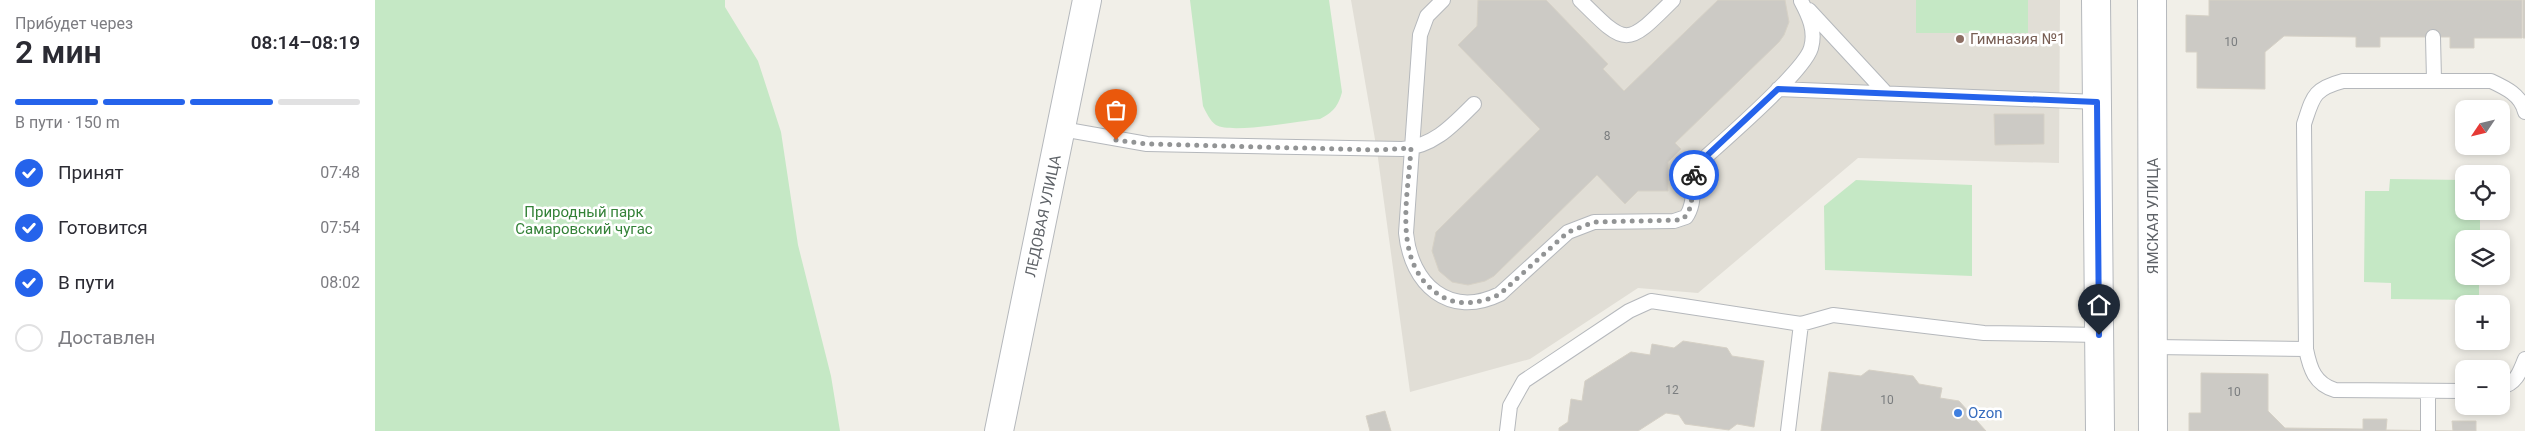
<!DOCTYPE html>
<html lang="ru">
<head>
<meta charset="utf-8">
<style>
	:root { --surface:#fff; --page:#f2f2f3; --text:#2b2b33; --muted:#7c7c81; --line:#e1e1e2; --accent:#2563eb }
	body { margin:0; font-family:Roboto,sans-serif; background:var(--page); color:var(--text); height:100vh; display:flex; flex-direction:column; font-size:19px; white-space:nowrap }
	* { box-sizing:border-box; margin:0 }
	p { font-size:16px; color:var(--muted) }
	.icon { flex:none; width:28px; height:28px; fill:none; stroke:currentColor; stroke-width:2; stroke-linecap:round; stroke-linejoin:round }
	.map { position:relative; flex:1; overflow:hidden }
	.side { display:flex; flex-direction:column; background:var(--surface); width:375px }
	.side>* { flex:none }
	.needle { width:32px; rotate:235deg }
	.controls { position:absolute; left:2080px; top:100px; display:grid; gap:10px }
	.controls a { display:grid; place-items:center; width:55px; height:55px; border-radius:10px; background:var(--surface); box-shadow:0 2px 8px #0003; font-size:25px }
	.pin { position:absolute; display:grid; place-items:center; width:42px; height:42px; color:#fff; margin:-51px -21px; border-radius:50% 50% 50% 0; rotate:-45deg; box-shadow:0 0 5px #0007 }
	.pin .icon { rotate:45deg }
	.courier { position:absolute; display:grid; place-items:center; width:50px; height:50px; margin:-25px; border:4px solid #2563eb; border-radius:50%; background:#fff; color:#222; box-shadow:0 1px 6px #0007 }
	.headline em { font-style:normal; font-weight:600 }
	.headline div { display:flex; flex-direction:column-reverse }
	.headline { display:flex; align-items:center; justify-content:space-between; height:85px; padding:0 15px }
	h1 { font-size:32px; font-weight:600; line-height:38px }
	.bar { display:grid; grid-template-columns:repeat(4,1fr); gap:8px 5px; align-content:center; height:60px; padding:0 15px }
	.bar i { height:6px; border-radius:4px; background:var(--line) }
	.bar .active { background:var(--accent) }
	.bar p { grid-column:span 4 }
	ol { padding:0 15px; list-style:none }
	li { display:flex; align-items:center; gap:15px; height:55px }
	li p { margin-inline-start:auto }
	li .icon { padding:5px; border-radius:50%; background:var(--accent); color:#fff; stroke-width:4 }
	li:last-child { color:var(--muted) }
	li i { width:28px; height:28px; border:2px solid var(--line); border-radius:50% }
	main { display:flex; flex:1; min-height:0 }
	.map>svg:first-child { display:block }
</style>
</head>
<body>
<main>
<section class="side">
<div class="headline"><div><h1>2 мин</h1><p>Прибудет через</p></div><em>08:14–08:19</em></div>
<div class="bar"><i class="active"></i><i class="active"></i><i class="active"></i><i></i><p>В пути · 150 m</p></div>
<ol>
<li><svg class="icon" aria-label="check" viewBox="0 0 24 24"><path d="M5 12l5 5 9-10"/></svg>Принят<p>07:48</p></li>
<li><svg class="icon" aria-label="check" viewBox="0 0 24 24"><path d="M5 12l5 5 9-10"/></svg>Готовится<p>07:54</p></li>
<li><svg class="icon" aria-label="check" viewBox="0 0 24 24"><path d="M5 12l5 5 9-10"/></svg>В пути<p>08:02</p></li>
<li><i></i>Доставлен</li>
</ol>
</section>
<div class="map">
<svg width="2150" height="431" viewBox="0 0 2150 431">
	<rect width="100%" height="100%" fill="#f1efe8"/>
	<path fill="#e1ded6" d="M 976,0 L 1685,0 L 1684,163 L 1483,158 L 1323,293 L 1263,288 L 1155,359 L 1035,392 L 1002,151 Z"/>
	<path fill="#c5e8c5" d="M 0,0 L 350,0 L 350,7 L 383,61 L 406,132 L 423,245 L 456,376 L 465,431 L 0,431 Z
		M 815,0 L 954,0 L 967,92 C 963,107 958,112 945,119 C 924,121 857,134 841,125 C 835,121 831,112 828,106 Z
		M 1541,0 L 1653,0 L 1653,33 L 1541,33 Z
		M 2015,179 L 2089,180 L 2089,211 L 2105,211 L 2105,239 L 2089,239 L 2089,276 L 2104,276 L 2104,300 L 2016,299 L 2016,283 L 1989,282 L 1990,191 L 2014,191 Z
		M 1481,180 L 1597,185 L 1597,276 L 1450,270 L 1449,206 Z"/>
	<path fill="#cccac5" stroke="#d6d1c6" d="M 1103,0 L 1171,0 L 1233,64 L 1228,69 L 1249,91 L 1343,0 L 1410,0 L 1414,22 L 1409,35 L 1404,42 L 1300,143 L 1306,149 L 1293,162 L 1293,191 L 1263,191 L 1250,204 L 1222,175 L 1119,276 L 1110,281 L 1093,285 L 1077,282 L 1064,271 L 1057,251 L 1061,232 L 1165,129 L 1083,45 L 1102,26 Z
		M 1834,0 L 2147,0 L 2147,38 L 2099,38 L 2099,48 L 2075,48 L 2075,37 L 2005,37 L 2005,47 L 1981,47 L 1981,37 L 1909,36 L 1890,52 L 1890,89 L 1822,88 L 1822,52 L 1811,52 L 1811,15 L 1834,16 Z
		M 2148,0 L 2150,0 L 2150,38 L 2148,38 Z
		M 1619,114 L 1669,114 L 1669,144 L 1620,145 Z
		M 1308,341 L 1352,348 L 1357,356 L 1389,361 L 1379,427 L 1362,424 L 1354,430 L 1310,424 L 1304,415 L 1291,413 L 1263,431 L 1184,431 L 1184,428 L 1193,422 L 1196,399 L 1207,401 L 1210,381 L 1256,352 L 1275,355 L 1277,344 L 1299,348 Z
		M 1494,370 L 1538,376 L 1544,384 L 1567,388 L 1565,398 L 1584,401 L 1611,431 L 1446,431 L 1454,372 L 1486,376 Z
		M 1826,373 L 1893,374 L 1893,411 L 1910,428 L 1988,429 L 1988,419 L 2012,419 L 2011,430 L 2078,431 L 2077,421 L 2101,421 L 2101,431 L 1814,431 L 1814,413 L 1826,413 Z
		M 1010,411 L 1016,431 L 995,431 L 991,416 Z"/>
	<g fill="none" stroke-linecap="round" stroke-linejoin="round">
		<g stroke="#b5b8bc" stroke-width="16">
			<path id="service" d="M 1068,0 L 1052,16 L 1045,35 L 1031,233 C 1036,284 1074,319 1125,294 L 1193,232 L 1219,222 L 1299,221 L 1311,217 C 1322,202 1315,180 1324,163 C 1347,142 1429,72 1436,48 C 1441,31 1434,16 1426,1
				M 1205,0 C 1252,47 1251,47 1298,0
				M 1434,10 L 1510,92
				M 2058,37 L 2059,80
				M 1403,89 L 1722,102
				M 687,129 L 772,144 L 1027,149 C 1059,146 1077,126 1099,104
				M 1778,347 L 1931,349
				M 2126,387 C 2141,384 2145,372 2150,359
				M 2089,391 L 1960,390 C 1940,384 1935,369 1931,349 L 1929,124 C 1938,97 1938,89 1968,81 L 2116,81 C 2131,88 2146,95 2150,112
				M 2053,430 L 2053,391
				M 1132,431 L 1135,406 L 1149,381 L 1254,311 L 1276,301 L 1426,324 L 1458,315 L 1609,333 L 1724,335
				M 1413,431 L 1426,324"/>
		</g>
		<g stroke="#b5b8bc" stroke-width="30">
			<path id="minor" d="M 1721,0 L 1725,431
				M 1777,0 L 1778,431
				M 624,431 L 712,0"/>
		</g>
		<use href="#service" stroke="#fff" stroke-width="14"/>
		<use href="#minor" stroke="#fff" stroke-width="28"/>
	</g>
	<g fill="none" stroke-linecap="round" stroke-linejoin="round">
		<path stroke="#929495" stroke-width="5" stroke-dasharray="0 9" d="M 741,140 L 772,144 L 1002,150 L 1036,148 C 1033,198 1016,265 1066,296 C 1084,307 1107,303 1125,294 L 1193,232 L 1219,222 L 1306,220 C 1320,211 1316,190 1319,175"/>
		<path stroke="#2563eb" stroke-width="6" d="M 1319,175 L 1324,163 L 1403,89 L 1722,102 L 1724,335"/>
	</g>
	<circle fill="#8d6e63" stroke="#fff" stroke-width="2" cx="1585" cy="39" r="5"/>
	<circle fill="#3f7fe0" stroke="#fff" stroke-width="2" cx="1583" cy="413" r="5"/>
	<g text-anchor="middle" stroke-width="5" stroke-linejoin="round" paint-order="stroke">
		<g font-size="12" fill="#7a7d7f">
			<text x="1856" y="46">10</text>
			<text x="1232" y="140">8</text>
			<text x="1297" y="394">12</text>
			<text x="1859" y="396">10</text>
			<text x="1512" y="404">10</text>
		</g>
		<g font-size="15" fill="#785e54" stroke="#fff" text-anchor="start">
			<text x="1595" y="44">Гимназия №1</text>
		</g>
		<g font-size="15" fill="#348238" stroke="#fff">
			<text x="209" y="217">Природный парк<tspan x="209" dy="17">Самаровский чугас</tspan></text>
		</g>
		<g font-size="15" fill="#5f6368" stroke="#fff">
			<text transform="translate(668 216) rotate(-78)" y="5">ЛЕДОВАЯ УЛИЦА</text>
			<text transform="translate(1778 216) rotate(-90)" y="5">ЯМСКАЯ УЛИЦА</text>
		</g>
		<g font-size="15" fill="#366cbe" stroke="#fff" text-anchor="start">
			<text x="1593" y="418">Ozon</text>
		</g>
	</g>
</svg>
<div class="controls">
<a><svg class="needle" viewBox="-14 -14 28 28"><path d="M0-13l5 13h-10z" fill="#e53935"/><path d="M0 13l5-13h-10z" fill="#7c7c81"/></svg></a>
<a><svg class="icon" aria-label="locate" viewBox="0 0 24 24"><circle cx="12" cy="12" r="6"/><path d="M12 2v4M12 18v4M2 12h4M18 12h4"/></svg></a>
<a><svg class="icon" aria-label="layers" viewBox="0 0 24 24"><path d="M12 4l9 5-9 5-9-5zM3 14l9 5 9-5"/></svg></a>
<a>+</a>
<a>−</a>
</div>
<div class="pin" style="left:741px;top:140px;background:#ea580c"><svg class="icon" aria-label="bag" viewBox="0 0 24 24"><path d="M5 8h14l-1 12H6zM9 8a3 3 0 0 1 6 0"/></svg></div>
<div class="pin" style="left:1724px;top:335px;background:#1f2937"><svg class="icon" aria-label="home" viewBox="0 0 24 24"><path d="M3 11l9-7 9 7M6 9v11h12V9"/></svg></div>
<div class="courier" style="left:1319px;top:175px"><svg class="icon" aria-label="bike" viewBox="0 0 24 24"><circle cx="6" cy="16" r="4"/><circle cx="18" cy="16" r="4"/><path d="M6 16l4-8h5l3 8M10 8l3 8H6M13 5h3"/></svg></div>
</div>
</main>
</body>
</html>
